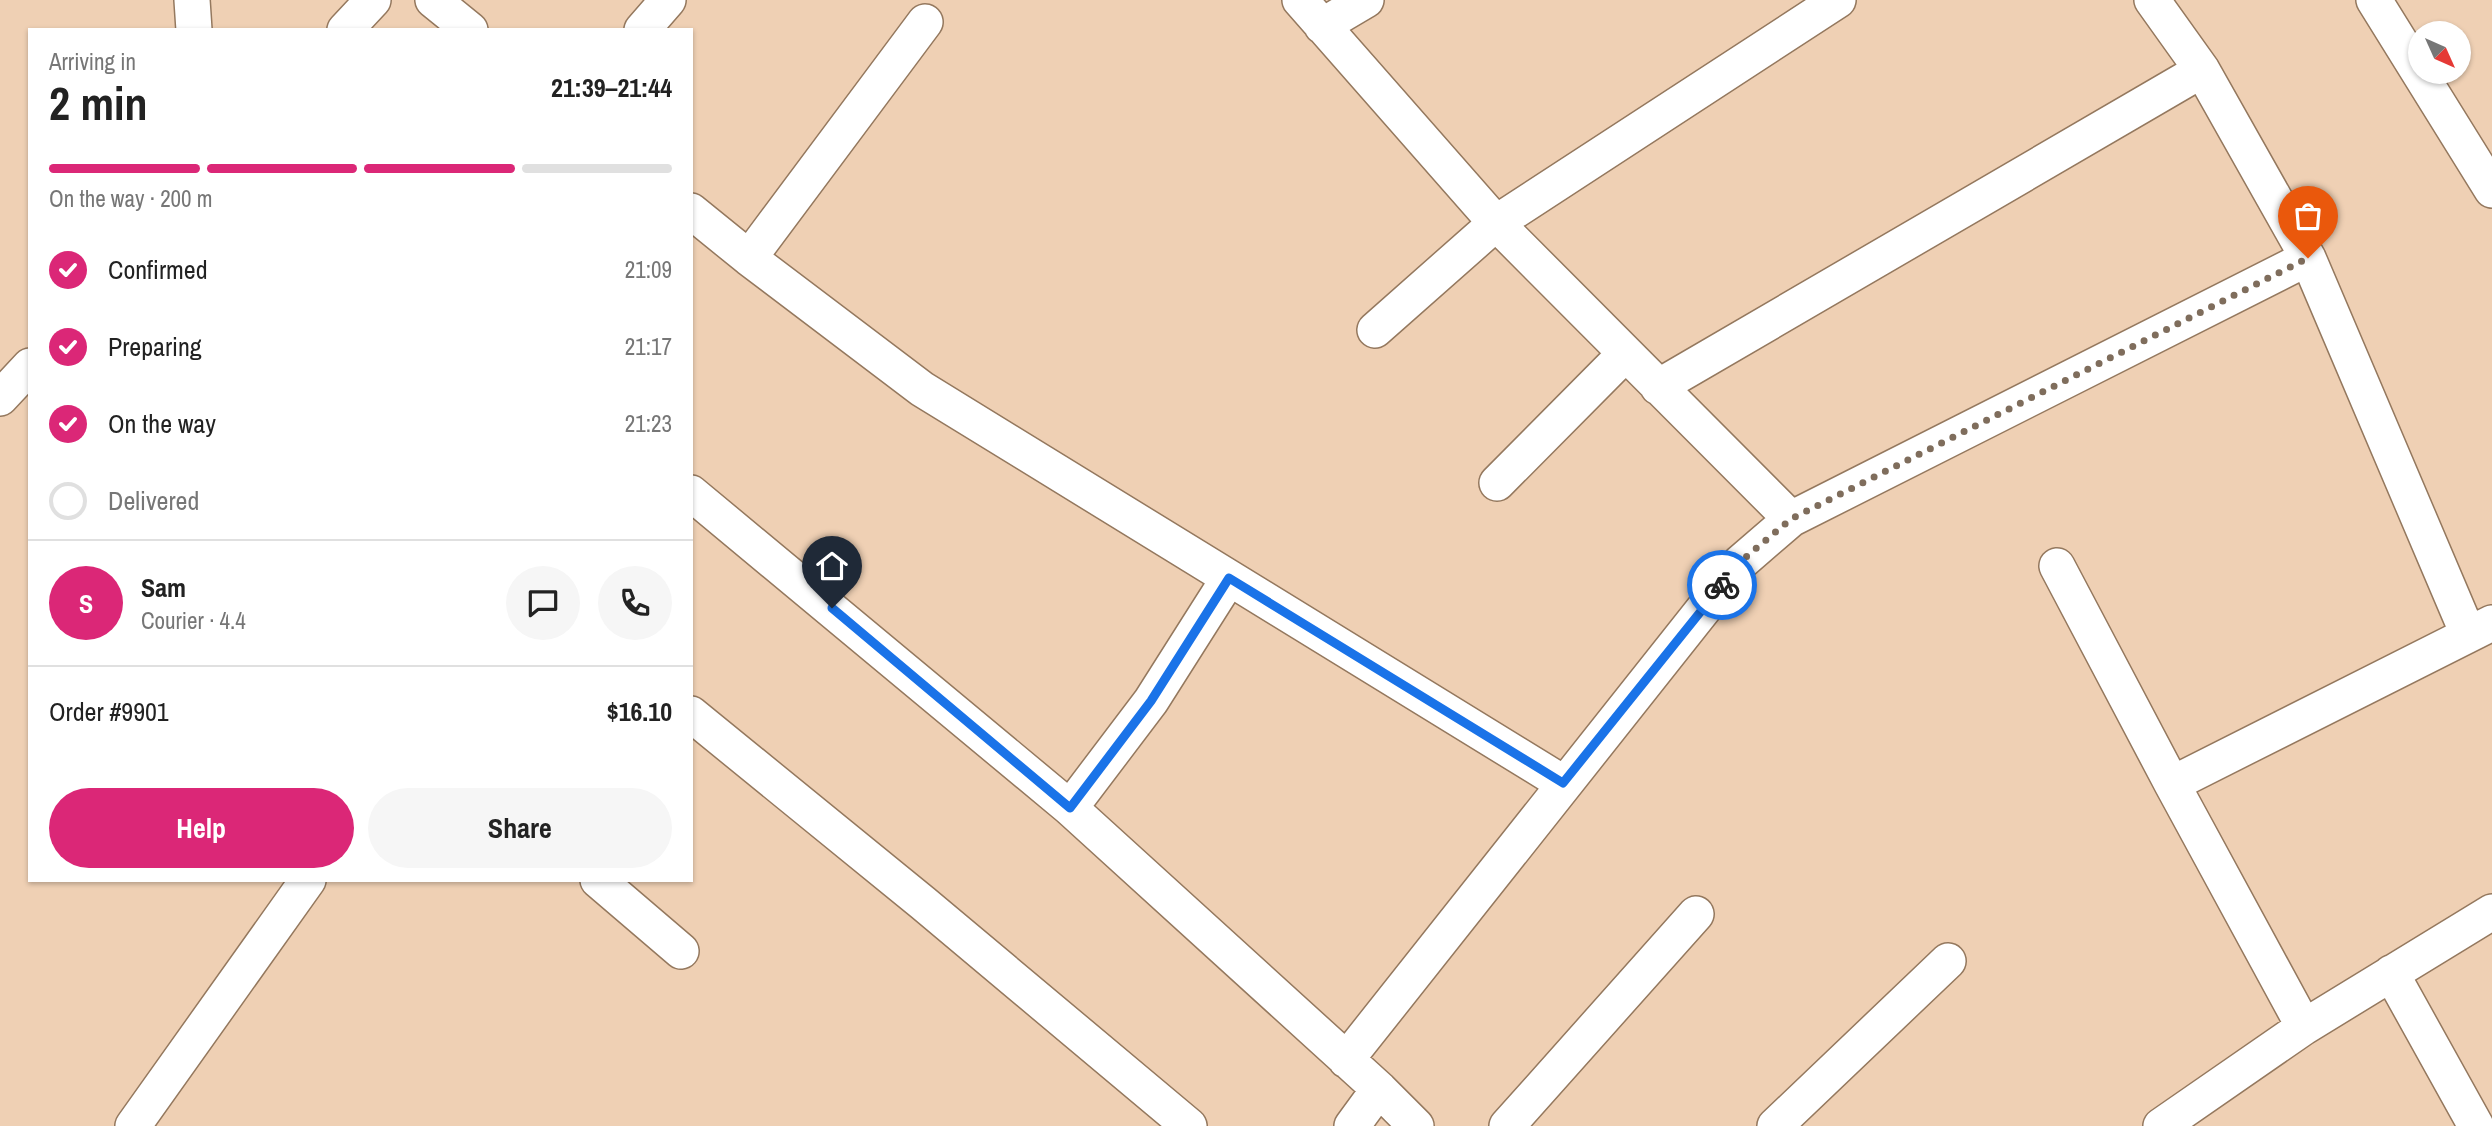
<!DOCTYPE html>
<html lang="en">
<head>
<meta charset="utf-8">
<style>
	:root { --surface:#fff; --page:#f6f6f6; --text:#222; --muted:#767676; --line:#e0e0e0; --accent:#db2777 }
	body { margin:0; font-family:"Archivo Narrow",sans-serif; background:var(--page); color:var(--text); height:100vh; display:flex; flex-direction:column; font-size:26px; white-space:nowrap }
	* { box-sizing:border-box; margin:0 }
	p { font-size:23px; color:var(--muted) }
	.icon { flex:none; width:38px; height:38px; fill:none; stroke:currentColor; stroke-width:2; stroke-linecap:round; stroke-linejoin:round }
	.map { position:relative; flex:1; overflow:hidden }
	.sheet { position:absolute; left:28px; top:28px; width:665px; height:854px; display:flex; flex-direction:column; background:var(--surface); border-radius:0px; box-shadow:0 2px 5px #0004 }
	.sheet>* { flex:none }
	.needle { width:46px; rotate:135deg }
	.buttons { position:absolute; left:2408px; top:21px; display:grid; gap:14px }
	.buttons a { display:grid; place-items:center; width:63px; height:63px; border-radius:50%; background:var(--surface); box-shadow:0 2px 5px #0004; font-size:35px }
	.pin { position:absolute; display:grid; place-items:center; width:60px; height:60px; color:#fff; margin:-72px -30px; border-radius:50% 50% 50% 0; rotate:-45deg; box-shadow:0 0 7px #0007 }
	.pin .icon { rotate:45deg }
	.courier { position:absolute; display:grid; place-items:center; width:70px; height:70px; margin:-35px; border:5px solid #1a73e8; border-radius:50%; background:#fff; color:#222; box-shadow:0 2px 9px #0007 }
	.summary em { font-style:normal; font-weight:700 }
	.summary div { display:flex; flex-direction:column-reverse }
	.summary { display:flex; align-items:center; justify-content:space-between; height:119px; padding:0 21px }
	h1 { font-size:46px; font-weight:700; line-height:52px }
	.bar { display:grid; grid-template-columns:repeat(4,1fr); gap:10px 7px; align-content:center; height:84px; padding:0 21px }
	.bar i { height:9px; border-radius:5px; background:var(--line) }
	.bar .active { background:var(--accent) }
	.bar p { grid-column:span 4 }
	.line { display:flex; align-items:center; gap:18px; padding:0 21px; border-top:2px solid var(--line) }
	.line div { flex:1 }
	.round { display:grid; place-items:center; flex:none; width:74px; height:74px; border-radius:37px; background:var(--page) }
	ol { padding:0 21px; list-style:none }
	li { display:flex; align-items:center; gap:21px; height:77px }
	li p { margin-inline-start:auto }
	li .icon { padding:7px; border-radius:50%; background:var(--accent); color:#fff; stroke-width:4 }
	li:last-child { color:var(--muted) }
	li i { width:38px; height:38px; border:4px solid var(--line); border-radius:50% }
	.action { display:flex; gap:14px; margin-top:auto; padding:14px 21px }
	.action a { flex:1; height:80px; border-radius:42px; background:var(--accent); color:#fff; font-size:28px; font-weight:700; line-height:80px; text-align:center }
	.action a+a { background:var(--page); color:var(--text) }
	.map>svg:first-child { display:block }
</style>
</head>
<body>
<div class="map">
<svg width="2492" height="1126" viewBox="0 0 2492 1126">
	<rect width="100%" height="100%" fill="#efd0b4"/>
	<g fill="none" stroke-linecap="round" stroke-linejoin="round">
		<g stroke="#94785e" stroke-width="38">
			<path id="minor" d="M 192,0 L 194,30
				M 433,0 L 470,30
				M 1300,0 L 1496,223 L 1791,519
				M 2152,0 L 2202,70 L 2308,258 L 2468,634
				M 2374,0 L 2492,190
				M 1322,26 L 1366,0
				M 345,30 L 373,0
				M 642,30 L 668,0
				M 691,211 L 749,258 L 922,389 L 1563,783
				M 749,258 L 925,22
				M 1375,330 L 1496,223 L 1838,0
				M 1658,387 L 2202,70
				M 0,398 L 30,366
				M 1497,483 L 1625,354
				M 691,493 L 1070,808 L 1379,1089 L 1416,1126
				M 2057,566 L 2172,784 L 2304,1027
				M 691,714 L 923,903 L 1189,1126
				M 2172,784 L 2492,623
				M 1070,808 L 1151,701 L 1229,578
				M 598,880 L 681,951
				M 2391,973 L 2476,1126
				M 1346,1060 L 1740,563 L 1791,519 L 2308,258
				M 133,1126 L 308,880
				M 1352,1126 L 1379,1089
				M 1507,1126 L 1696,914
				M 1775,1126 L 1948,961
				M 2161,1126 L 2304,1027 L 2492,912"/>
		</g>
		<use href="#minor" stroke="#fff" stroke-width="35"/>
	</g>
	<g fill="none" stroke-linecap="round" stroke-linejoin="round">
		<path stroke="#7f6d5c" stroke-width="7" stroke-dasharray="0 12.6" d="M 1722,585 L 1740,562 L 1791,519 L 2308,258"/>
		<path stroke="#1a73e8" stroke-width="9" d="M 832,608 L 1070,808 L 1151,701 L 1229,578 L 1563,783 L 1722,585"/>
	</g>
</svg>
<div class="buttons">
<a><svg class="needle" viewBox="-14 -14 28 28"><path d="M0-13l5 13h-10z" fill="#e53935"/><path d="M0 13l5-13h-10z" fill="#767676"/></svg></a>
</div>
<div class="pin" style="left:2308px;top:258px;background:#ea580c"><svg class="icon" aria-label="bag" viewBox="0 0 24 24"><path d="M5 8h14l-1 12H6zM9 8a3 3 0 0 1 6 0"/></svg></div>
<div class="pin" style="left:832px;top:608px;background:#1f2937"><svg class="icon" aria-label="home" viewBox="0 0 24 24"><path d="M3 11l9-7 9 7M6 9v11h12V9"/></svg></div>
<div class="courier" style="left:1722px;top:585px"><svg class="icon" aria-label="bike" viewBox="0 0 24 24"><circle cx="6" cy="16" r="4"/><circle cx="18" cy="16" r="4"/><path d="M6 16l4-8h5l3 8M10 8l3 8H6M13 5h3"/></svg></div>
<section class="sheet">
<div class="summary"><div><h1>2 min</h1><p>Arriving in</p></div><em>21:39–21:44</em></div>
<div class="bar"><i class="active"></i><i class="active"></i><i class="active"></i><i></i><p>On the way · 200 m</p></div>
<ol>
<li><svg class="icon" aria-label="check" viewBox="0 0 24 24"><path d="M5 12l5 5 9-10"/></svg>Confirmed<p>21:09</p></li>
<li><svg class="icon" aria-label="check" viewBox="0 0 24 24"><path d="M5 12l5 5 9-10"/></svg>Preparing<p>21:17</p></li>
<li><svg class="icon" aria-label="check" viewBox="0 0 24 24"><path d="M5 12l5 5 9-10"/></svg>On the way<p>21:23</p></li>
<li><i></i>Delivered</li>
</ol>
<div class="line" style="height:126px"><b class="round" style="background:var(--accent);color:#fff">S</b><div><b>Sam</b><p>Courier · 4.4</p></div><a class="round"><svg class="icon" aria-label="chat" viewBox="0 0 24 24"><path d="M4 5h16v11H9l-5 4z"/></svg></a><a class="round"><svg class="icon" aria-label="phone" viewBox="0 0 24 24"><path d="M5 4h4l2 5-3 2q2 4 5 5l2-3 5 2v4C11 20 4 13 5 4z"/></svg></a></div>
<div class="line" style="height:91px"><div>Order #9901</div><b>$16.10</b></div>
<div class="action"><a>Help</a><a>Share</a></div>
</section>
</div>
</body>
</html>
